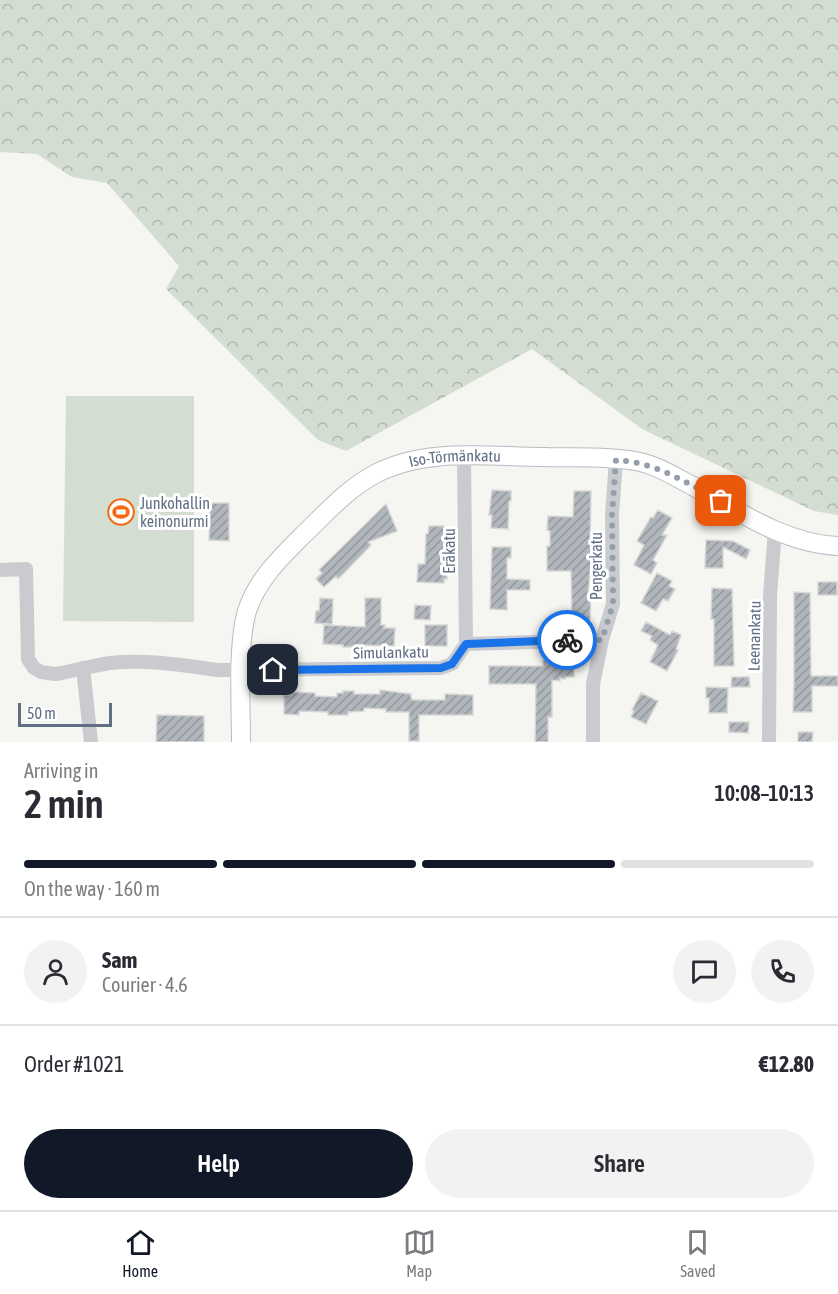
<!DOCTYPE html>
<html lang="en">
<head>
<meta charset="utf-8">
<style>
	:root { --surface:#fff; --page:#f2f2f3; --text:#2b2b33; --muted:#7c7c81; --line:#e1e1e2; --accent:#111827 }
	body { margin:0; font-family:"Asap Condensed",sans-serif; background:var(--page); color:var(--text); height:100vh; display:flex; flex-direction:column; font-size:22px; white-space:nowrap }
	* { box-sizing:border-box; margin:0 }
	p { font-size:20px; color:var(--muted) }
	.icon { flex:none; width:33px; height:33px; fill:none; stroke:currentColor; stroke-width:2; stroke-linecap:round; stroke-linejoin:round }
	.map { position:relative; height:742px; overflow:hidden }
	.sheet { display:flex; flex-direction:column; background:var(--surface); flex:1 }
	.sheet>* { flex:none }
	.scale { position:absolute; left:18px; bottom:15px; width:94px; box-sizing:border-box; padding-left:6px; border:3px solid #616f85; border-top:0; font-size:16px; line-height:21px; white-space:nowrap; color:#616f85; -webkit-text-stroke:4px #fff; paint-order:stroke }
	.pin { position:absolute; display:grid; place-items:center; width:51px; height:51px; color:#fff; margin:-26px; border-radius:12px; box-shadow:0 3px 9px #0006 }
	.courier { position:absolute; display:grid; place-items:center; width:60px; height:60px; margin:-30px; border:4px solid #1a73e8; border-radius:50%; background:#fff; color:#222; box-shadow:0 2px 8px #0007 }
	.overview em { font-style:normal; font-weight:600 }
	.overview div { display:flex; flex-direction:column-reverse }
	.overview { display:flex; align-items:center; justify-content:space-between; height:102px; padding:0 24px }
	h1 { font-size:39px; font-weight:600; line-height:45px }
	.bar { display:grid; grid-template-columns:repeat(4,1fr); gap:9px 6px; align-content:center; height:72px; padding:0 24px }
	.bar i { height:8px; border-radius:4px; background:var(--line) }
	.bar .selected { background:var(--accent) }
	.bar p { grid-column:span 4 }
	.line { display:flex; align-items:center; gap:15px; padding:0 24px; border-top:2px solid var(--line) }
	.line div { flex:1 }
	.round { display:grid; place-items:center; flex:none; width:63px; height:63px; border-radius:32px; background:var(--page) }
	.action { display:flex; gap:12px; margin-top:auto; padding:12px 24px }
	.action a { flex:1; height:69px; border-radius:36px; background:var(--accent); color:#fff; font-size:24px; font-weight:600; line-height:69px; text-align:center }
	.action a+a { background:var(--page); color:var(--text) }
	.tab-bar { display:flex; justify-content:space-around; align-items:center; height:84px; border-top:2px solid var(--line); background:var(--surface); font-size:16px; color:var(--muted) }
	.tab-bar a { display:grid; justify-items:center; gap:3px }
	.tab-bar .selected { color:var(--accent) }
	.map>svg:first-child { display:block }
</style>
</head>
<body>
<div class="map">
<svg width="838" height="742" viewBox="0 0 838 742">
	<defs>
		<pattern id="forest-crowns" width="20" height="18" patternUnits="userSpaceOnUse" patternTransform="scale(1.5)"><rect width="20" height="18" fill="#d4ddd1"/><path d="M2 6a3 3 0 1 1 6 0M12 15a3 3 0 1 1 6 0" fill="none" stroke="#afb7af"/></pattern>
		<pattern id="building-hatch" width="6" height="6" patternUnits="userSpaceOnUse" patternTransform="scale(1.5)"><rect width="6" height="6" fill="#b1b6bd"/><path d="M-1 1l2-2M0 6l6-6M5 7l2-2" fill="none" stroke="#93989f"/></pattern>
	</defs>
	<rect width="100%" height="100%" fill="#f5f5f1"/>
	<path fill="url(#forest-crowns)" d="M 0,0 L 838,0 L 838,515 L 814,511 L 642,429 L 532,349 L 346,451 L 318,440 L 166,289 L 179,266 L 107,183 L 72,177 L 37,154 L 0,152 Z"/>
	<path fill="#d4ddd1" d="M 66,396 L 194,396 L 194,622 L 63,621 Z"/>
	<path fill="url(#building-hatch)" stroke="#d6d6d4" stroke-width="1.5" d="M 492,490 L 511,491 L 511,501 L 509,501 L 508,529 L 491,528 L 492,515 L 489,515 Z
		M 574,491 L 591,491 L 590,543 L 593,543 L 588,594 L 591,594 L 590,620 L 572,619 L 571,571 L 547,571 L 547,546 L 550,546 L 550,531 L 547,530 L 548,516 L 573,517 Z
		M 210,503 L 229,503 L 229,541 L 209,540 Z
		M 386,504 L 397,531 L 368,542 L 371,545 L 348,569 L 338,579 L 336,576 L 324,587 L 316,579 L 322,573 L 319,570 Z
		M 658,510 L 672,518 L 662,535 L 667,535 L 653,560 L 657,563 L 651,574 L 634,565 L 644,545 L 637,541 L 651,517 L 653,518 Z
		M 429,526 L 444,526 L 444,531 L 447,531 L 447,579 L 444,579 L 444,583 L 417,582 L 418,564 L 425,564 L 426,534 L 428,534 Z
		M 706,540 L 733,541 L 750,550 L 746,559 L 723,547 L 723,568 L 705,568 Z
		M 492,547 L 511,547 L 511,558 L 507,558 L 507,579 L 530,580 L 530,590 L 507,590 L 507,610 L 490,609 Z
		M 657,573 L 672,581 L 669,586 L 675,589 L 668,601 L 663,599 L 656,611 L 641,603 Z
		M 818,582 L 837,582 L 837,595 L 818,595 Z
		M 712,588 L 732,589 L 734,666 L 714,666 L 714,619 L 711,619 Z
		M 794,592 L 810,593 L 811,676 L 838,676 L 838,686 L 812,686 L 812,712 L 793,712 L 794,685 Z
		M 320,598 L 333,599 L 332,624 L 315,623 L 316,611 L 319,611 Z
		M 365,598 L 381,598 L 381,625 L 385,625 L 384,628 L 395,628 L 394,646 L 355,645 L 355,647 L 343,647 L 343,645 L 323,644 L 324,625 L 365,627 Z
		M 415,605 L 431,606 L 430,620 L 414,619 Z
		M 646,622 L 670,635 L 672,631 L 681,635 L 676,649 L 678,650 L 667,671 L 650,662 L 658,645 L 650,640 L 652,636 L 641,631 Z
		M 425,625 L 447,625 L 447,646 L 425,646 Z
		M 543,660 L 574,661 L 574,677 L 565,677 L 565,679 L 560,678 L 560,681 L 552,680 L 552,717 L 548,717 L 548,742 L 535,742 L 536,684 L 489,684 L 489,666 L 543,666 Z
		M 732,677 L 749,677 L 750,687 L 731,687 Z
		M 706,687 L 728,688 L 727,713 L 709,713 L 709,698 L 706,698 Z
		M 380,690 L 411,694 L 411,698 L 413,700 L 445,700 L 445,694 L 473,695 L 473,715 L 419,715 L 419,741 L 409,741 L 409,712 L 386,712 L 386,709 L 364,708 L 364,711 L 348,712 L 348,715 L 328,715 L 328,712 L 299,711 L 299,715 L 284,714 L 284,695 L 291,695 L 291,692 L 315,693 L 315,696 L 337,697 L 337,693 L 343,693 L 343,691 L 354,691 L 354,694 L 380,694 Z
		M 641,693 L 658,701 L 646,724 L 631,717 L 634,711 L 632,710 Z
		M 157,715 L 204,716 L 204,742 L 156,742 Z
		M 729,722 L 749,722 L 748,733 L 729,732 Z
		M 798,732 L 813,732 L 812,742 L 798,742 Z"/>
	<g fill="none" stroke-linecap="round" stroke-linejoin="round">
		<g stroke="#b8bcc2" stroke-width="20">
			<g id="secondary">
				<path id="s1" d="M 241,742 C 241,705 237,645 247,611 C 257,580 280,558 303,535 C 325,514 347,489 375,474 C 426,447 489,457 544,457 C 574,458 606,456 635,461 C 654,464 672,475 689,484 C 735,509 784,544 838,546"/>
			</g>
		</g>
		<path stroke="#c9cbcf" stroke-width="14" d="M 464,457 L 466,644
			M 0,570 L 26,569 L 28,659 L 34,668 L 41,672 L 55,674 C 73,671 91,666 110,663 C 145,659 182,665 217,670 L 441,668 L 452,664 L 466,644 L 602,640
			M 83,668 L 91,742
			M 593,742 L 593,684 L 602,640 L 613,604 L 612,515 L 616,460
			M 769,742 L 770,596 L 775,530"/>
		<use href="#secondary" stroke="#fff" stroke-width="18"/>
	</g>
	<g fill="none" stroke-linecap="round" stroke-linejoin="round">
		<path stroke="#959eab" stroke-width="6" stroke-dasharray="0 10.8" d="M 567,640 L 602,640 L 613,604 L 612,515 L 616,460 C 655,462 687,483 721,501"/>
		<path stroke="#1a73e8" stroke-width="8" d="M 273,670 L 441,668 L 452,664 L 466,644 L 567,640"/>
	</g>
	<defs>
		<g id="stadium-ring" transform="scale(1.35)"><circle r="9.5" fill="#fff" stroke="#f36a13" stroke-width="1.5"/><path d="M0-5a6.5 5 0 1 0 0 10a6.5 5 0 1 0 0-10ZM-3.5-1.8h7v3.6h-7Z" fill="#f36a13"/></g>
	</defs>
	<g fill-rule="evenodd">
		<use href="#stadium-ring" x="121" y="512"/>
	</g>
	<g text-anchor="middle" stroke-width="6" stroke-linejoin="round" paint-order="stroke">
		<g font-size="16" fill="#616f85" stroke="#fff">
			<text dy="6" stroke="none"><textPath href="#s1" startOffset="404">Iso-Törmänkatu</textPath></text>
			<text transform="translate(449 551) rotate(-90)" y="6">Eräkatu</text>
			<text transform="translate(596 566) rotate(-90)" y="6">Pengerkatu</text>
			<text transform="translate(754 636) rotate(-89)" y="6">Leenankatu</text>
			<text transform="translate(391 652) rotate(-1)" y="6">Simulankatu</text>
		</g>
		<g font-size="16" fill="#616f85" stroke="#fff" text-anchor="start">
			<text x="140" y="509">Junkohallin<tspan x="140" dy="18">keinonurmi</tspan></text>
		</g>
	</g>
</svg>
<div class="scale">50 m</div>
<div class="pin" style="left:721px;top:501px;background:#ea580c"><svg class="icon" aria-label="bag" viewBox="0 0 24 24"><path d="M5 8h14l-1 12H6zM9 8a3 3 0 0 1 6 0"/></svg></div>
<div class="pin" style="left:273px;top:670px;background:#1f2937"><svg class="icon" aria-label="home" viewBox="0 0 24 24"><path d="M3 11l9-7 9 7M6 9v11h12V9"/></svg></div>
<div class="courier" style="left:567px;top:640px"><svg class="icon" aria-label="bike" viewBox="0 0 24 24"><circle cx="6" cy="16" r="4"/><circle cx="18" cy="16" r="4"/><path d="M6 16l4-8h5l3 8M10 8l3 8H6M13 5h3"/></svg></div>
</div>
<section class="sheet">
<div class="overview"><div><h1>2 min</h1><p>Arriving in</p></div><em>10:08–10:13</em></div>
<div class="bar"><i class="selected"></i><i class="selected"></i><i class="selected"></i><i></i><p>On the way · 160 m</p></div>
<div class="line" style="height:108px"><a class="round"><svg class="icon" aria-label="person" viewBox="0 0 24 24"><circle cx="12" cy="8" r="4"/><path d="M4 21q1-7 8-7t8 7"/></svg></a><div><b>Sam</b><p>Courier · 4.6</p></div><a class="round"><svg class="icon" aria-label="chat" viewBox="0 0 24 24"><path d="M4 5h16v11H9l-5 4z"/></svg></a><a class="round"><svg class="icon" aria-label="phone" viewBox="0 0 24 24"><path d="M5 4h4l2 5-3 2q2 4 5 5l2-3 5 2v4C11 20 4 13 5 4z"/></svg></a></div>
<div class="line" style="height:78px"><div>Order #1021</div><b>€12.80</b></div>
<div class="action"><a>Help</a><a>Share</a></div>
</section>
<nav class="tab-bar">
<a class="selected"><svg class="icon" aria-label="home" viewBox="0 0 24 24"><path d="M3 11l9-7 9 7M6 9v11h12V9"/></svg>Home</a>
<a><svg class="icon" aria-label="map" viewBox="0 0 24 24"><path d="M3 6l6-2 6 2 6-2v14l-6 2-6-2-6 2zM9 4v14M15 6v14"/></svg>Map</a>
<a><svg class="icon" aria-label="saved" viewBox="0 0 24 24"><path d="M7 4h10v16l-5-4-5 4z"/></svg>Saved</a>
</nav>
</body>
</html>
